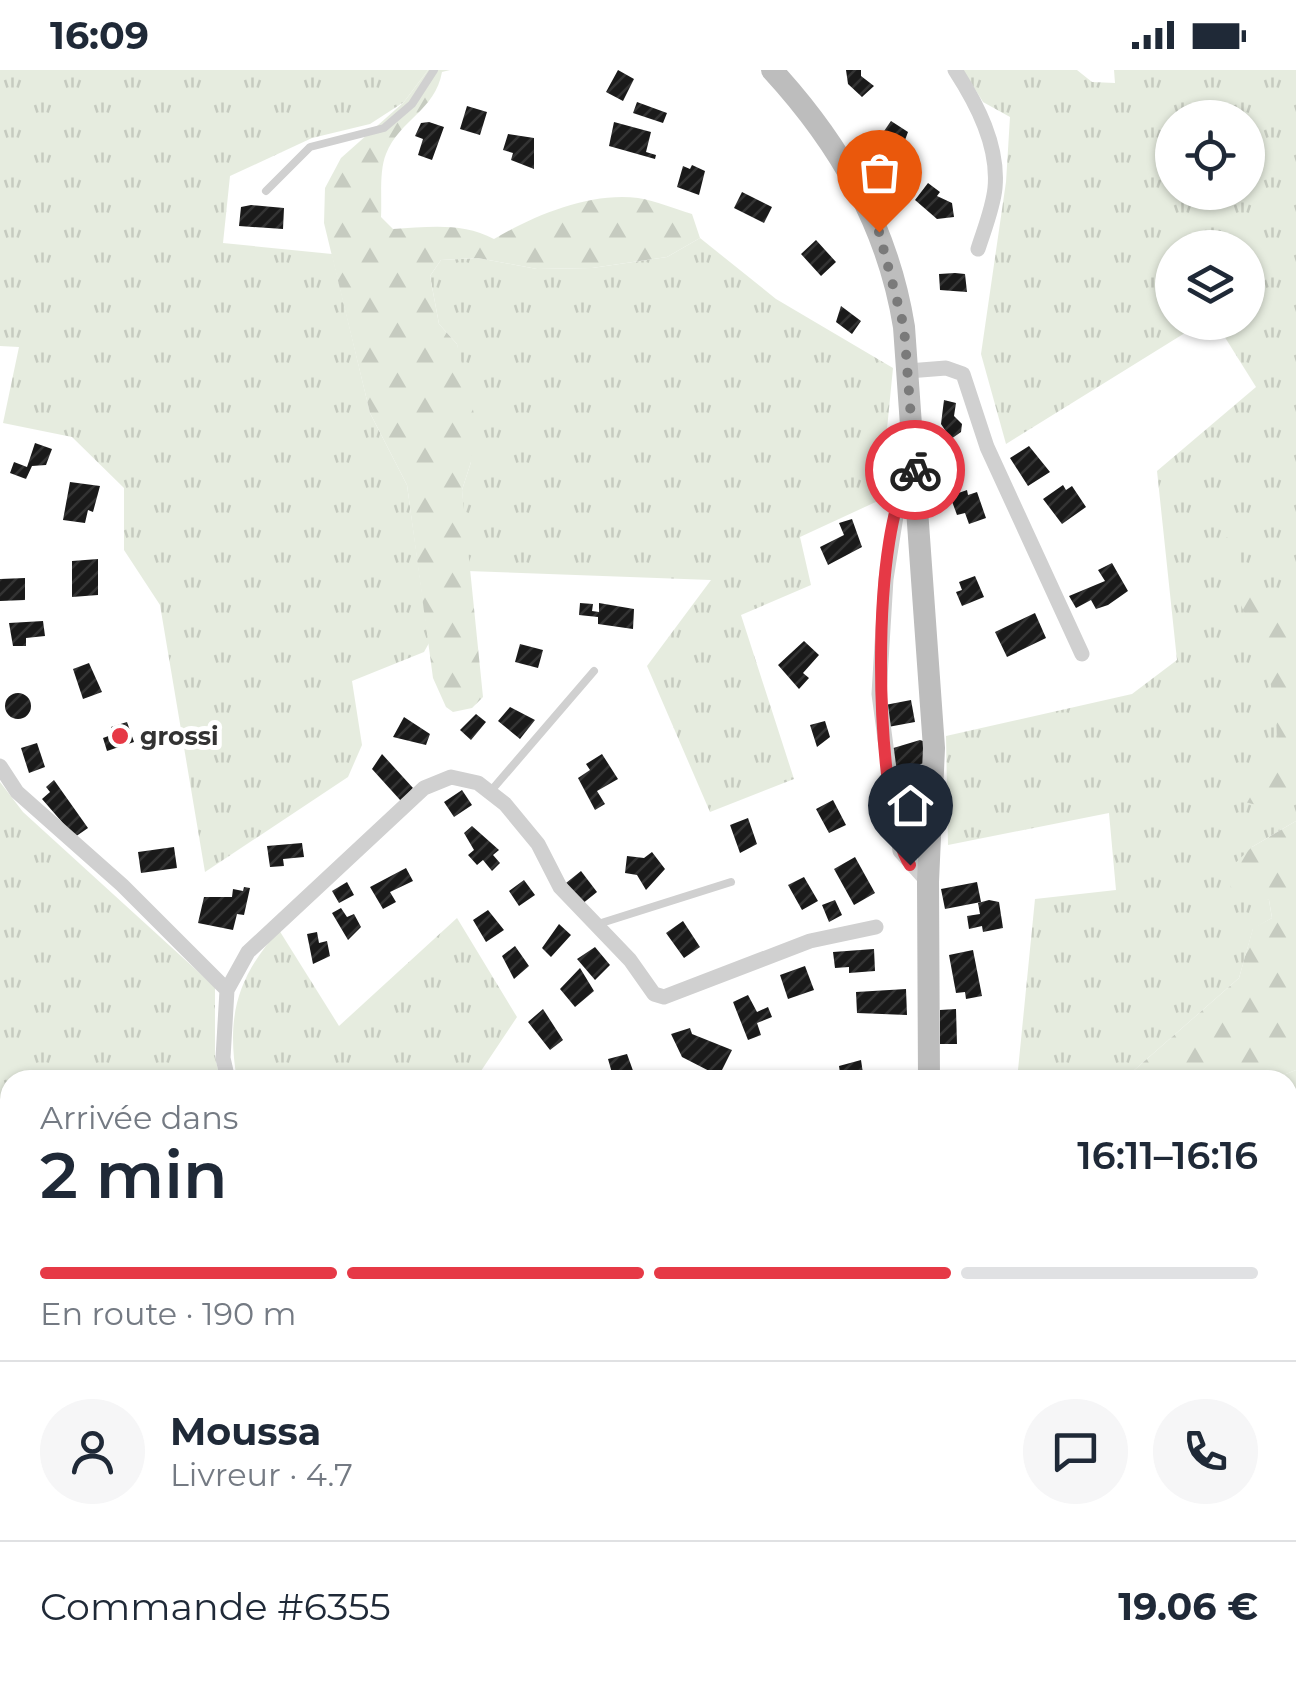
<!DOCTYPE html>
<html lang="fr">
<head>
<meta charset="utf-8">
<style>
	:root { --surface:#fff; --page:#f6f6f7; --text:#1f2937; --muted:#747a83; --line:#e0e1e3; --accent:#e63946 }
	body { margin:0; font-family:Montserrat,sans-serif; background:var(--page); color:var(--text); height:100vh; display:flex; flex-direction:column; font-size:38px; white-space:nowrap }
	* { box-sizing:border-box; margin:0 }
	p { font-size:32px; color:var(--muted) }
	.icon { flex:none; width:55px; height:55px; fill:none; stroke:currentColor; stroke-width:2; stroke-linecap:round; stroke-linejoin:round }
	.map { position:relative; flex:1; overflow:hidden }
	.panel { position:absolute; left:0px; top:1000px; width:1298px; height:622px; display:flex; flex-direction:column; background:var(--surface); border-radius:30px 30px 0 0; box-shadow:0 2px 8px #0004 }
	.panel>* { flex:none }
	.fabs { position:absolute; left:1155px; top:30px; display:grid; gap:20px }
	.fabs a { display:grid; place-items:center; width:110px; height:110px; border-radius:50%; background:var(--surface); box-shadow:0 2px 8px #0004; font-size:50px }
	.pin { position:absolute; display:grid; place-items:center; width:85px; height:85px; color:#fff; margin:-102px -42px; border-radius:50% 50% 50% 0; rotate:-45deg; box-shadow:0 0 10px #0007 }
	.pin .icon { rotate:45deg }
	.courier { position:absolute; display:grid; place-items:center; width:100px; height:100px; margin:-50px; border:8px solid #e63946; border-radius:50%; background:#fff; color:#222; box-shadow:0 2px 12px #0007 }
	.summary em { font-style:normal; font-weight:600 }
	.summary div { display:flex; flex-direction:column-reverse }
	.summary { display:flex; align-items:center; justify-content:space-between; height:170px; padding:0 40px }
	h1 { font-size:65px; font-weight:600; line-height:75px }
	.bar { display:grid; grid-template-columns:repeat(4,1fr); gap:15px 10px; align-content:center; height:120px; padding:0 40px }
	.bar i { height:12px; border-radius:8px; background:var(--line) }
	.bar .active { background:var(--accent) }
	.bar p { grid-column:span 4 }
	.line { display:flex; align-items:center; gap:25px; padding:0 40px; border-top:2px solid var(--line) }
	.line div { flex:1 }
	.round { display:grid; place-items:center; flex:none; width:105px; height:105px; border-radius:52px; background:var(--page) }
	.status { display:flex; justify-content:space-between; align-items:center; height:70px; padding:0 50px; background:var(--surface); direction:ltr }
	.status svg { height:28px; fill:currentColor }
	.map>svg:first-child { display:block }
</style>
</head>
<body>
<div class="status"><b>16:09</b><svg viewBox="0 0 49 12"><path d="M0 12V9h3v3zM5 12V6h3v6zM10 12V3h3v9zM15 12V0h3v12zM26 1h20v11H26zM47 4h2v5h-2z"/></svg></div>
<div class="map">
<svg width="1296" height="1621" viewBox="0 0 1296 1621">
	<defs>
		<pattern id="grass-tufts" width="24" height="20" patternUnits="userSpaceOnUse" patternTransform="scale(2.5)"><rect width="24" height="20" fill="#e6ecdf"/><path d="M3 7l-1-3M5 7V3M7 7l1-3M15 17l-1-3M17 17v-4M19 17l1-3" fill="none" stroke="#c6cbc0"/></pattern>
		<pattern id="forest-firs" width="22" height="20" patternUnits="userSpaceOnUse" patternTransform="scale(2.5)"><rect width="22" height="20" fill="#e6ecdf"/><path d="M5 1l3.5 6h-7zM16 11l3.5 6h-7z" fill="#c6cbc0"/></pattern>
		<pattern id="building-hatch" width="6" height="6" patternUnits="userSpaceOnUse" patternTransform="scale(2.5)"><rect width="6" height="6" fill="#1a1a1a"/><path d="M-1 1l2-2M0 6l6-6M5 7l2-2" fill="none" stroke="#333"/></pattern>
	</defs>
	<rect width="100%" height="100%" fill="#fff"/>
	<path fill="url(#grass-tufts)" fill-rule="evenodd" d="M 0,0 L 428,0 L 404,32 L 370,54 L 312,68 L 230,106 L 223,173 L 332,184 L 370,343 L 407,415 L 429,573 L 424,582 L 352,611 L 362,675 L 348,707 L 205,802 L 160,535 L 124,480 L 124,418 L 72,367 L 3,353 L 19,277 L 0,276 Z
		M 963,0 L 1077,0 L 1092,12 L 1115,13 L 1114,0 L 1296,0 L 1296,751 L 1252,777 L 1257,823 L 1269,830 L 1272,848 L 1253,859 L 1239,908 L 1123,1010 L 1017,1010 L 1035,829 L 1116,820 L 1109,743 L 948,775 L 946,666 L 1132,624 L 1177,590 L 1157,401 L 1256,317 L 1216,253 L 1248,252 L 1248,178 L 1172,178 L 1172,252 L 1201,253 L 1006,374 L 981,284 L 1006,112 L 1010,47 L 983,32 ZM 1172,48 L 1248,48 L 1248,122 L 1172,122 Z
		M 700,168 L 776,229 L 893,298 L 880,430 L 800,467 L 811,515 L 741,545 L 794,709 L 710,742 L 647,596 L 711,510 L 467,501 L 462,420 L 471,392 L 457,274 L 439,254 L 430,206 L 441,190 L 478,188 L 537,199 L 592,198 L 667,187 Z
		M 0,712 L 23,742 L 215,917 L 215,985 L 220,1010 L 10,1010 L 10,1416 L 0,1405 Z
		M 457,848 L 517,947 L 475,1010 L 237,1010 C 226,946 237,908 279,860 L 339,956 Z
		M 1296,1000 L 1296,1363 L 1288,1369 L 1288,1010 L 1270,1010 Z
		M 1296,1408 L 1296,1554 L 1288,1533 L 1288,1415 Z
		M 10,1458 L 10,1612 L 260,1613 L 249,1621 L 0,1621 L 0,1465 Z"/>
	<path fill="url(#forest-firs)" d="M 428,0 L 450,0 L 442,2 C 435,41 400,49 386,84 C 379,101 382,128 381,147 L 393,159 C 428,157 462,152 494,169 C 535,145 590,122 638,128 C 656,131 675,139 692,144 L 700,168 L 667,187 L 592,198 L 537,199 L 478,188 L 441,190 L 430,206 L 439,254 L 457,274 L 474,344 L 471,392 L 462,420 L 483,627 L 472,638 L 453,642 L 446,637 L 433,608 L 407,415 L 370,343 L 324,153 L 325,118 L 341,88 L 404,32 Z
		M 1227,467 L 1256,518 L 1296,520 L 1296,715 C 1279,735 1265,740 1240,730 L 1238,715 L 1276,690 C 1283,594 1244,560 1219,476 Z
		M 1296,751 L 1296,1000 L 1270,1010 L 1123,1010 L 1239,908 L 1253,858 L 1272,848 L 1269,830 L 1231,819 L 1229,799 L 1252,777 Z"/>
	<path fill="url(#building-hatch)" d="M 618,0 L 634,9 L 623,31 L 606,22 Z
		M 846,0 L 861,0 L 861,6 L 874,16 L 862,27 L 848,14 Z
		M 637,32 L 667,43 L 663,53 L 633,43 Z
		M 467,36 L 487,42 L 480,65 L 460,59 Z
		M 891,51 L 908,62 L 901,81 L 880,67 Z
		M 429,52 L 444,57 L 432,90 L 418,85 L 423,69 L 415,66 L 421,53 Z
		M 614,52 L 651,62 L 646,82 L 656,85 L 655,89 L 609,76 Z
		M 508,64 L 534,68 L 534,99 L 511,90 L 513,83 L 503,80 Z
		M 692,95 L 705,101 L 699,125 L 677,117 L 683,96 L 690,99 Z
		M 928,113 L 940,122 L 937,126 L 952,133 L 954,147 L 937,149 L 915,130 Z
		M 742,122 L 772,137 L 764,153 L 734,138 Z
		M 251,135 L 284,138 L 283,159 L 239,156 L 241,137 Z
		M 816,170 L 836,192 L 821,206 L 801,184 Z
		M 955,203 L 965,204 L 967,222 L 940,220 L 939,204 Z
		M 841,236 L 861,251 L 852,264 L 836,252 Z
		M 944,330 L 956,333 L 954,346 L 962,354 L 961,362 L 951,369 L 941,354 Z
		M 35,373 L 52,379 L 46,395 L 32,396 L 26,409 L 10,403 L 14,392 L 27,397 Z
		M 1029,376 L 1050,402 L 1028,416 L 1010,388 Z
		M 70,412 L 100,416 L 93,442 L 88,440 L 85,453 L 63,450 Z
		M 1063,415 L 1066,420 L 1072,416 L 1086,437 L 1062,454 L 1043,429 Z
		M 967,420 L 968,425 L 977,422 L 986,448 L 969,454 L 965,443 L 957,445 L 950,426 Z
		M 852,449 L 862,477 L 828,495 L 820,477 L 844,465 L 839,453 Z
		M 98,489 L 98,525 L 72,527 L 72,491 Z
		M 1112,493 L 1128,521 L 1108,535 L 1096,539 L 1091,530 L 1076,538 L 1069,526 L 1105,511 L 1098,500 Z
		M 975,506 L 984,527 L 962,536 L 956,522 L 962,520 L 959,512 Z
		M 25,508 L 25,530 L 0,531 L 0,509 Z
		M 580,533 L 593,534 L 592,541 L 599,542 L 599,533 L 634,539 L 633,559 L 598,554 L 598,547 L 579,545 Z
		M 1035,543 L 1046,568 L 1007,587 L 995,562 Z
		M 43,551 L 45,566 L 26,568 L 26,576 L 13,576 L 9,553 Z
		M 804,571 L 819,585 L 803,603 L 809,608 L 799,619 L 778,595 Z
		M 520,574 L 543,580 L 538,598 L 515,592 Z
		M 89,593 L 102,622 L 83,629 L 73,599 Z
		M5 636a13 13 0 1 1 26 0a13 13 0 1 1-26 0Z
		M 911,630 L 915,652 L 888,657 L 885,635 Z
		M 510,637 L 535,650 L 520,669 L 498,651 Z
		M 476,644 L 486,652 L 471,670 L 460,660 Z
		M 404,647 L 430,664 L 426,675 L 393,667 Z
		M 825,651 L 830,667 L 817,677 L 810,655 Z
		M 127,652 L 134,672 L 107,681 L 103,668 L 114,664 L 111,657 Z
		M 920,670 L 926,672 L 926,693 L 915,695 L 916,700 L 894,704 L 890,679 Z
		M 37,673 L 45,697 L 29,703 L 21,678 Z
		M 382,684 L 413,718 L 401,731 L 372,699 Z
		M 602,684 L 618,709 L 597,721 L 605,734 L 595,740 L 578,708 L 590,700 L 586,694 Z
		M 54,710 L 88,758 L 75,767 L 42,729 L 50,722 L 46,717 Z
		M 462,720 L 472,735 L 454,747 L 444,732 Z
		M 833,730 L 846,755 L 829,763 L 816,739 Z
		M 748,748 L 757,774 L 740,783 L 730,755 Z
		M 472,756 L 499,780 L 493,785 L 500,793 L 492,801 L 483,790 L 477,795 L 468,785 L 474,780 L 464,763 Z
		M 302,773 L 304,787 L 283,789 L 284,796 L 270,797 L 267,776 Z
		M 174,777 L 177,798 L 141,803 L 138,782 Z
		M 652,782 L 665,799 L 646,820 L 637,805 L 625,803 L 627,786 L 644,788 Z
		M 855,787 L 875,823 L 854,835 L 834,799 Z
		M 406,798 L 413,811 L 390,822 L 396,832 L 383,839 L 370,817 Z
		M 581,801 L 597,822 L 582,834 L 566,813 Z
		M 804,807 L 818,831 L 802,840 L 788,815 Z
		M 524,810 L 535,825 L 519,836 L 509,821 Z
		M 347,812 L 354,825 L 339,833 L 332,821 Z
		M 977,812 L 981,832 L 945,839 L 941,819 Z
		M 244,817 L 250,818 L 244,845 L 237,844 L 233,860 L 198,853 L 204,827 L 232,827 L 233,819 L 243,821 Z
		M 835,830 L 842,845 L 829,852 L 822,835 Z
		M 989,830 L 999,832 L 1003,858 L 983,862 L 982,856 L 969,859 L 967,846 L 980,844 L 978,833 Z
		M 341,838 L 347,847 L 354,844 L 361,857 L 348,870 L 332,843 Z
		M 488,840 L 504,860 L 486,872 L 473,850 Z
		M 683,851 L 700,877 L 684,888 L 666,863 Z
		M 559,854 L 571,865 L 551,887 L 542,878 Z
		M 317,862 L 319,873 L 327,871 L 330,886 L 313,894 L 307,864 Z
		M 515,876 L 529,896 L 514,909 L 502,886 Z
		M 595,877 L 610,895 L 595,910 L 577,889 Z
		M 874,879 L 875,901 L 849,903 L 849,897 L 835,898 L 833,882 Z
		M 973,880 L 982,926 L 966,929 L 965,922 L 956,923 L 949,885 Z
		M 805,896 L 814,920 L 788,929 L 780,905 Z
		M 580,898 L 594,921 L 575,937 L 560,919 Z
		M 906,919 L 907,945 L 857,943 L 856,922 Z
		M 748,925 L 757,942 L 768,937 L 772,947 L 757,953 L 761,965 L 748,970 L 733,932 Z
		M 543,939 L 563,970 L 550,980 L 528,952 Z
		M 956,939 L 957,974 L 940,974 L 940,940 Z
		M 690,958 L 692,964 L 732,980 L 719,1006 L 682,987 L 671,964 Z
		M 627,984 L 636,1009 L 614,1010 L 608,989 Z
		M 861,990 L 864,1010 L 841,1010 L 839,996 Z
		M 968,1612 L 991,1612 L 998,1616 L 995,1621 L 963,1621 Z"/>
	<g fill="none" stroke-linecap="round" stroke-linejoin="round">
		<path stroke="#d0d0d0" stroke-width="8" d="M 266,121 L 310,77 L 384,58 L 412,34 L 434,0
			M 490,722 L 594,601
			M 595,855 L 731,812
			M 825,1612 L 828,1621"/>
		<path stroke="#d0d0d0" stroke-width="15" d="M 955,0 C 977,34 999,76 995,118 C 993,138 984,160 978,179
			M 908,301 L 946,298 L 963,304 L 987,377 L 1082,584
			M 915,399 L 903,410 L 900,421 L 886,509 L 879,624 L 900,781 L 928,812
			M 0,696 L 17,722 L 122,815 L 227,920
			M 228,1010 L 223,988 L 227,920 L 248,882 L 424,718 L 451,707 L 478,713 L 505,734 L 538,774 L 560,817 L 630,890 L 654,924 L 664,927 L 810,871 L 876,857
			M 0,1080 L 10,1084
			M 1175,1612 L 1181,1621"/>
		<path stroke="#bdbdbd" stroke-width="22" d="M 772,0 C 840,74 888,157 904,257 L 934,678 L 928,812 L 929,1010
			M 639,1612 L 654,1621
			M 262,1621 L 272,1612
			M 888,1621 L 888,1612"/>
	</g>
	<g fill="none" stroke-linecap="round" stroke-linejoin="round">
		<path stroke="#7a7a7a" stroke-width="10" stroke-dasharray="0 18" d="M 879,162 L 904,257 L 915,400"/>
		<path stroke="#e63946" stroke-width="12" d="M 910,795 C 873,741 868,442 915,400"/>
	</g>
	<circle fill="#e63946" stroke="#fff" stroke-width="4" cx="120" cy="666" r="10"/>
	<g text-anchor="middle" stroke-width="10" stroke-linejoin="round" paint-order="stroke">
		<g font-size="25" font-weight="bold" fill="#333" stroke="#fff" text-anchor="start">
			<text x="140" y="675">grossi</text>
		</g>
	</g>
</svg>
<div class="fabs">
<a><svg class="icon" aria-label="locate" viewBox="0 0 24 24"><circle cx="12" cy="12" r="6"/><path d="M12 2v4M12 18v4M2 12h4M18 12h4"/></svg></a>
<a><svg class="icon" aria-label="layers" viewBox="0 0 24 24"><path d="M12 4l9 5-9 5-9-5zM3 14l9 5 9-5"/></svg></a>
</div>
<div class="pin" style="left:879px;top:162px;background:#ea580c"><svg class="icon" aria-label="bag" viewBox="0 0 24 24"><path d="M5 8h14l-1 12H6zM9 8a3 3 0 0 1 6 0"/></svg></div>
<div class="pin" style="left:910px;top:795px;background:#1f2937"><svg class="icon" aria-label="home" viewBox="0 0 24 24"><path d="M3 11l9-7 9 7M6 9v11h12V9"/></svg></div>
<div class="courier" style="left:915px;top:400px"><svg class="icon" aria-label="bike" viewBox="0 0 24 24"><circle cx="6" cy="16" r="4"/><circle cx="18" cy="16" r="4"/><path d="M6 16l4-8h5l3 8M10 8l3 8H6M13 5h3"/></svg></div>
<section class="panel">
<div class="summary"><div><h1>2 min</h1><p>Arrivée dans</p></div><em>16:11–16:16</em></div>
<div class="bar"><i class="active"></i><i class="active"></i><i class="active"></i><i></i><p>En route · 190 m</p></div>
<div class="line" style="height:180px"><a class="round"><svg class="icon" aria-label="person" viewBox="0 0 24 24"><circle cx="12" cy="8" r="4"/><path d="M4 21q1-7 8-7t8 7"/></svg></a><div><b>Moussa</b><p>Livreur · 4.7</p></div><a class="round"><svg class="icon" aria-label="chat" viewBox="0 0 24 24"><path d="M4 5h16v11H9l-5 4z"/></svg></a><a class="round"><svg class="icon" aria-label="phone" viewBox="0 0 24 24"><path d="M5 4h4l2 5-3 2q2 4 5 5l2-3 5 2v4C11 20 4 13 5 4z"/></svg></a></div>
<div class="line" style="height:130px"><div>Commande #6355</div><b>19.06 €</b></div>
</section>
</div>
</body>
</html>
